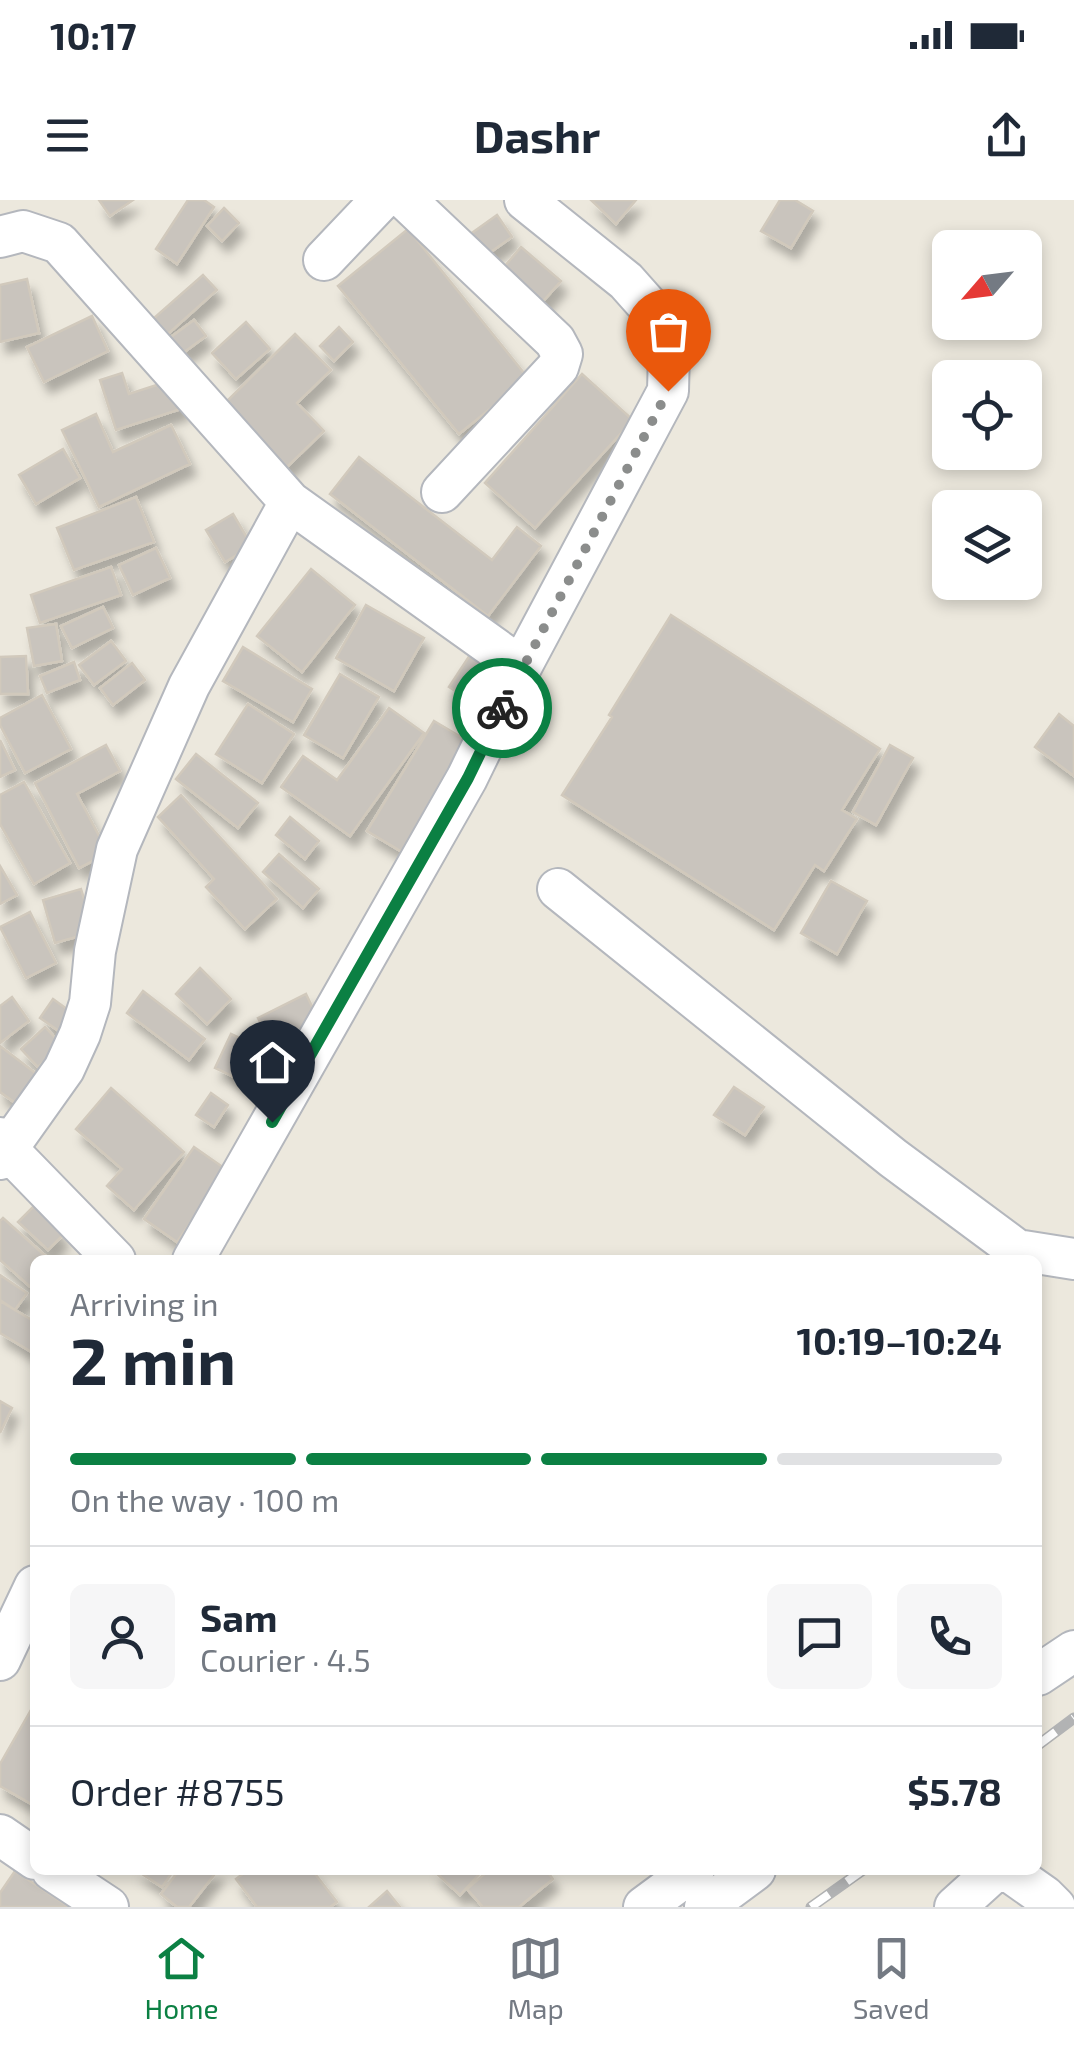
<!DOCTYPE html>
<html lang="en">
<head>
<meta charset="utf-8">
<style>
	:root { --surface:#fff; --page:#f6f6f7; --text:#1f2937; --muted:#747a83; --line:#e0e1e3; --accent:#0b8043 }
	body { margin:0; font-family:"Exo 2",sans-serif; background:var(--page); color:var(--text); height:100vh; display:flex; flex-direction:column; font-size:38px; white-space:nowrap }
	* { box-sizing:border-box; margin:0 }
	p { font-size:32px; color:var(--muted) }
	.icon { flex:none; width:55px; height:55px; fill:none; stroke:currentColor; stroke-width:2; stroke-linecap:round; stroke-linejoin:round }
	.map { position:relative; flex:1; overflow:hidden }
	.panel { position:absolute; left:30px; top:1055px; width:1012px; height:620px; display:flex; flex-direction:column; background:var(--surface); border-radius:15px; box-shadow:0 5px 15px #0003 }
	.panel>* { flex:none }
	.needle { width:65px; rotate:242deg }
	.fabs { position:absolute; left:932px; top:30px; display:grid; gap:20px }
	.fabs a { display:grid; place-items:center; width:110px; height:110px; border-radius:15px; background:var(--surface); box-shadow:0 5px 15px #0003; font-size:50px }
	.pin { position:absolute; display:grid; place-items:center; width:85px; height:85px; color:#fff; margin:-102px -42px; border-radius:50% 50% 50% 0; rotate:-45deg; box-shadow:0 0 10px #0007 }
	.pin .icon { rotate:45deg }
	.courier { position:absolute; display:grid; place-items:center; width:100px; height:100px; margin:-50px; border:8px solid #0b8043; border-radius:50%; background:#fff; color:#222; box-shadow:0 2px 12px #0007 }
	.summary em { font-style:normal; font-weight:700 }
	.summary div { display:flex; flex-direction:column-reverse }
	.summary { display:flex; align-items:center; justify-content:space-between; height:170px; padding:0 40px }
	h1 { font-size:65px; font-weight:700; line-height:75px }
	.bar { display:grid; grid-template-columns:repeat(4,1fr); gap:15px 10px; align-content:center; height:120px; padding:0 40px }
	.bar i { height:12px; border-radius:8px; background:var(--line) }
	.bar .selected { background:var(--accent) }
	.bar p { grid-column:span 4 }
	.line { display:flex; align-items:center; gap:25px; padding:0 40px; border-top:2px solid var(--line) }
	.line div { flex:1 }
	.round { display:grid; place-items:center; flex:none; width:105px; height:105px; border-radius:15px; background:var(--page) }
	.status { display:flex; justify-content:space-between; align-items:center; height:70px; padding:0 50px; background:var(--surface); direction:ltr }
	.status svg { height:28px; fill:currentColor }
	header { display:flex; justify-content:space-between; align-items:center; height:130px; padding:0 40px; background:var(--surface); font-size:45px; font-weight:700 }
	.tab-bar { display:flex; justify-content:space-around; align-items:center; height:140px; border-top:2px solid var(--line); background:var(--surface); font-size:28px; color:var(--muted) }
	.tab-bar a { display:grid; justify-items:center; gap:5px }
	.tab-bar .selected { color:var(--accent) }
	.map>svg:first-child { display:block }
</style>
</head>
<body>
<div class="status"><b>10:17</b><svg viewBox="0 0 49 12"><path d="M0 12V9h3v3zM5 12V6h3v6zM10 12V3h3v9zM15 12V0h3v12zM26 1h20v11H26zM47 4h2v5h-2z"/></svg></div>
<header><svg class="icon" aria-label="menu" viewBox="0 0 24 24"><path d="M4 6h16M4 12h16M4 18h16"/></svg>Dashr<svg class="icon" aria-label="share" viewBox="0 0 24 24"><path d="M12 15V3M7 8l5-5 5 5M5 13v7h14v-7"/></svg></header>
<div class="map">
<svg width="1074" height="1707" viewBox="0 0 1074 1707">
	<defs>
		<filter id="shadow"><feDropShadow dx="6" dy="11" stdDeviation="5" flood-color="#0004"/></filter>
	</defs>
	<rect width="100%" height="100%" fill="#ece8dd"/>
	<path fill="#c9c4bd" stroke="#d1c9bc" stroke-width="2.5" filter="url(#shadow)" d="M 99,0 L 133,0 L 110,16 Z
		M 188,0 L 204,0 L 214,7 L 177,64 L 156,49 Z
		M 591,0 L 636,0 L 616,24 Z
		M 780,0 L 795,0 L 813,11 L 791,48 L 761,31 Z
		M 224,8 L 239,23 L 222,41 L 207,26 Z
		M 497,15 L 512,37 L 485,56 L 469,35 Z
		M 408,29 L 528,178 L 459,234 L 338,86 Z
		M 521,47 L 561,81 L 537,108 L 498,74 Z
		M 203,75 L 217,90 L 168,134 L 154,118 Z
		M 27,79 L 39,133 L 0,142 L 0,85 Z
		M 92,116 L 108,151 L 44,182 L 27,147 Z
		M 194,120 L 206,136 L 183,153 L 171,137 Z
		M 246,122 L 270,149 L 236,179 L 212,153 Z
		M 339,127 L 353,142 L 334,161 L 320,146 Z
		M 295,134 L 331,170 L 297,203 L 324,231 L 285,269 L 223,205 Z
		M 122,173 L 129,194 L 175,179 L 184,208 L 116,230 L 100,180 Z
		M 582,174 L 633,220 L 535,328 L 485,283 Z
		M 96,214 L 113,252 L 171,225 L 190,264 L 99,307 L 62,230 Z
		M 63,249 L 80,278 L 36,304 L 19,275 Z
		M 359,257 L 492,360 L 517,327 L 541,346 L 488,416 L 330,294 Z
		M 136,297 L 154,342 L 74,370 L 57,328 Z
		M 233,314 L 252,346 L 225,362 L 206,330 Z
		M 156,348 L 170,378 L 133,395 L 119,365 Z
		M 111,367 L 121,395 L 40,423 L 31,395 Z
		M 311,369 L 355,405 L 302,472 L 257,436 Z
		M 366,405 L 424,438 L 394,491 L 336,458 Z
		M 103,407 L 113,428 L 72,448 L 61,426 Z
		M 671,415 L 880,549 L 842,610 L 857,619 L 824,671 L 815,665 L 774,730 L 562,595 L 612,517 L 609,515 Z
		M 56,424 L 62,461 L 34,466 L 27,428 Z
		M 111,441 L 126,461 L 94,485 L 79,465 Z
		M 243,447 L 312,489 L 293,522 L 223,481 Z
		M 470,455 L 490,469 L 469,500 L 449,487 Z
		M 26,456 L 28,494 L 0,494 L 0,457 Z
		M 74,462 L 80,480 L 47,493 L 40,476 Z
		M 132,463 L 145,480 L 113,505 L 100,488 Z
		M 340,474 L 379,497 L 343,558 L 304,535 Z
		M 42,495 L 71,549 L 25,573 L 0,525 L 0,518 Z
		M 248,504 L 294,534 L 262,583 L 216,554 Z
		M 389,508 L 424,533 L 350,636 L 281,587 L 303,556 L 337,580 Z
		M 1059,514 L 1074,526 L 1074,576 L 1035,547 Z
		M 434,521 L 476,546 L 409,656 L 367,631 Z
		M 0,540 L 15,570 L 0,577 Z
		M 106,545 L 120,571 L 77,594 L 108,653 L 79,668 L 35,583 Z
		M 890,545 L 913,558 L 876,625 L 853,612 Z
		M 196,554 L 258,603 L 238,628 L 176,579 Z
		M 24,582 L 70,663 L 34,684 L 0,624 L 0,595 Z
		M 181,595 L 277,699 L 245,729 L 206,687 L 214,679 L 158,617 Z
		M 290,617 L 319,641 L 305,659 L 276,635 Z
		M 279,654 L 319,689 L 303,708 L 263,672 Z
		M 0,666 L 17,695 L 0,704 Z
		M 831,681 L 867,701 L 837,754 L 801,733 Z
		M 81,689 L 94,732 L 55,743 L 43,700 Z
		M 30,712 L 56,763 L 26,778 L 0,727 Z
		M 200,768 L 231,799 L 207,824 L 176,794 Z
		M 143,791 L 205,839 L 189,860 L 127,813 Z
		M 306,794 L 319,821 L 272,845 L 258,818 Z
		M 12,797 L 29,821 L 0,843 L 0,806 Z
		M 53,799 L 78,817 L 66,836 L 40,818 Z
		M 45,827 L 62,845 L 38,867 L 21,849 Z
		M 231,834 L 267,851 L 251,885 L 215,868 Z
		M 0,846 L 42,878 L 21,907 L 0,892 Z
		M 734,887 L 764,907 L 745,935 L 714,915 Z
		M 111,888 L 184,952 L 134,1010 L 107,986 L 122,969 L 76,929 Z
		M 211,893 L 228,905 L 214,927 L 196,915 Z
		M 194,947 L 227,970 L 177,1042 L 144,1019 Z
		M 34,1006 L 63,1035 L 48,1050 L 18,1022 Z
		M 3,1018 L 50,1060 L 35,1060 L 35,1091 L 0,1060 L 0,1021 Z
		M 0,1075 L 27,1093 L 15,1110 L 0,1100 Z
		M 0,1101 L 35,1122 L 35,1154 L 0,1133 Z
		M 0,1201 L 12,1208 L 0,1233 Z
		M 35,1503 L 35,1606 L 0,1586 L 0,1564 Z
		M 136,1670 L 174,1670 L 162,1687 Z
		M 179,1670 L 218,1670 L 189,1707 L 177,1707 L 161,1694 Z
		M 248,1670 L 312,1670 L 337,1702 L 330,1707 L 257,1707 L 236,1679 Z
		M 433,1670 L 483,1670 L 460,1695 Z
		M 489,1670 L 546,1670 L 553,1679 L 519,1707 L 483,1707 L 467,1689 Z
		M 15,1671 L 69,1707 L 0,1707 L 0,1693 Z
		M 387,1691 L 400,1707 L 369,1707 Z"/>
	<g fill="none" stroke-linecap="round" stroke-linejoin="round">
		<g stroke="#b4b7bd" stroke-width="44">
			<path id="minor" d="M 406,0 L 555,141 L 562,154 L 558,167 L 442,292
				M 0,37 L 23,31 L 59,43 L 290,302 L 521,467
				M 324,60 L 381,0
				M 558,689 L 893,958 L 1017,1050 L 1074,1059
				M 0,938 L 7,949 L 115,1060
				M 0,959 L 64,869 L 80,834 L 90,803 L 95,751 L 117,649 L 189,486 L 290,302
				M 193,1060 L 467,578 L 521,467 L 668,191 L 669,152 L 650,108 L 626,81 L 525,0
				M 0,1460 L 35,1386
				M 1038,1475 L 1074,1451
				M 0,1635 L 35,1659
				M 52,1670 L 108,1707
				M 1007,1670 L 1044,1696 L 1055,1707
				M 644,1707 L 694,1670
				M 705,1707 L 755,1670
				M 955,1707 L 996,1670"/>
		</g>
		<use href="#minor" stroke="#fff" stroke-width="40"/>
		<g stroke="#b2b3b4" stroke-width="11">
			<path id="rail" d="M 1038,1545 L 1074,1518
				M 811,1707 L 863,1670"/>
		</g>
		<use href="#rail" stroke="#fff" stroke-width="8" stroke-dasharray="22" stroke-linecap="butt"/>
	</g>
	<g fill="none" stroke-linecap="round" stroke-linejoin="round">
		<path stroke="#8b8d8c" stroke-width="10" stroke-dasharray="0 18" d="M 502,508 L 668,191"/>
		<path stroke="#0b8043" stroke-width="12" d="M 272,922 L 468,578 L 502,508"/>
	</g>
</svg>
<div class="fabs">
<a><svg class="needle" viewBox="-14 -14 28 28"><path d="M0-13l5 13h-10z" fill="#e53935"/><path d="M0 13l5-13h-10z" fill="#747a83"/></svg></a>
<a><svg class="icon" aria-label="locate" viewBox="0 0 24 24"><circle cx="12" cy="12" r="6"/><path d="M12 2v4M12 18v4M2 12h4M18 12h4"/></svg></a>
<a><svg class="icon" aria-label="layers" viewBox="0 0 24 24"><path d="M12 4l9 5-9 5-9-5zM3 14l9 5 9-5"/></svg></a>
</div>
<div class="pin" style="left:668px;top:191px;background:#ea580c"><svg class="icon" aria-label="bag" viewBox="0 0 24 24"><path d="M5 8h14l-1 12H6zM9 8a3 3 0 0 1 6 0"/></svg></div>
<div class="pin" style="left:272px;top:922px;background:#1f2937"><svg class="icon" aria-label="home" viewBox="0 0 24 24"><path d="M3 11l9-7 9 7M6 9v11h12V9"/></svg></div>
<div class="courier" style="left:502px;top:508px"><svg class="icon" aria-label="bike" viewBox="0 0 24 24"><circle cx="6" cy="16" r="4"/><circle cx="18" cy="16" r="4"/><path d="M6 16l4-8h5l3 8M10 8l3 8H6M13 5h3"/></svg></div>
<section class="panel">
<div class="summary"><div><h1>2 min</h1><p>Arriving in</p></div><em>10:19–10:24</em></div>
<div class="bar"><i class="selected"></i><i class="selected"></i><i class="selected"></i><i></i><p>On the way · 100 m</p></div>
<div class="line" style="height:180px"><a class="round"><svg class="icon" aria-label="person" viewBox="0 0 24 24"><circle cx="12" cy="8" r="4"/><path d="M4 21q1-7 8-7t8 7"/></svg></a><div><b>Sam</b><p>Courier · 4.5</p></div><a class="round"><svg class="icon" aria-label="chat" viewBox="0 0 24 24"><path d="M4 5h16v11H9l-5 4z"/></svg></a><a class="round"><svg class="icon" aria-label="phone" viewBox="0 0 24 24"><path d="M5 4h4l2 5-3 2q2 4 5 5l2-3 5 2v4C11 20 4 13 5 4z"/></svg></a></div>
<div class="line" style="height:130px"><div>Order #8755</div><b>$5.78</b></div>
</section>
</div>
<nav class="tab-bar">
<a class="selected"><svg class="icon" aria-label="home" viewBox="0 0 24 24"><path d="M3 11l9-7 9 7M6 9v11h12V9"/></svg>Home</a>
<a><svg class="icon" aria-label="map" viewBox="0 0 24 24"><path d="M3 6l6-2 6 2 6-2v14l-6 2-6-2-6 2zM9 4v14M15 6v14"/></svg>Map</a>
<a><svg class="icon" aria-label="saved" viewBox="0 0 24 24"><path d="M7 4h10v16l-5-4-5 4z"/></svg>Saved</a>
</nav>
</body>
</html>
